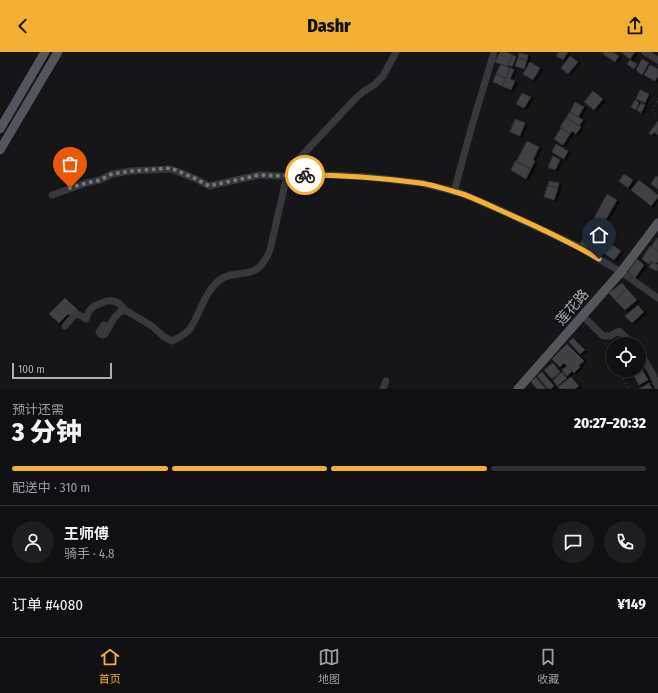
<!DOCTYPE html>
<html lang="zh">
<head>
<meta charset="utf-8">
<style>
	:root { --surface:#101012; --page:#1e1e20; --text:#f1f3f6; --muted:#9c9d9f; --line:#303032; --accent:#f2b134 }
	body { margin:0; font-family:"Fira Sans Condensed","Noto Sans SC",sans-serif; background:var(--page); color:var(--text); height:100vh; display:flex; flex-direction:column; font-size:15px; white-space:nowrap }
	* { box-sizing:border-box; margin:0 }
	p { font-size:13px; color:var(--muted) }
	.icon { flex:none; width:22px; height:22px; fill:none; stroke:currentColor; stroke-width:2; stroke-linecap:round; stroke-linejoin:round }
	.map { position:relative; height:337px; overflow:hidden }
	.sheet { display:flex; flex-direction:column; background:var(--surface); flex:1 }
	.sheet>* { flex:none }
	.buttons { position:absolute; left:606px; top:285px; display:grid; gap:8px }
	.buttons a { display:grid; place-items:center; width:40px; height:40px; border-radius:50%; background:var(--surface); box-shadow:0 2px 6px #0003,0 0 0 1px var(--line); font-size:20px }
	.scale { position:absolute; left:12px; bottom:10px; width:100px; box-sizing:border-box; padding-left:4px; border:2px solid #a8adb8; border-top:0; font-size:11px; line-height:14px; white-space:nowrap; color:#a8adb8; -webkit-text-stroke:3px #111113; paint-order:stroke }
	.pin { position:absolute; display:grid; place-items:center; width:34px; height:34px; color:#fff; margin:-41px -17px; border-radius:50% 50% 50% 0; rotate:-45deg; box-shadow:0 0 4px #0007 }
	.pin .icon { rotate:45deg }
	.courier { position:absolute; display:grid; place-items:center; width:40px; height:40px; margin:-20px; border:3px solid #f2b134; border-radius:50%; background:#fff; color:#222; box-shadow:0 1px 5px #0007 }
	.headline em { font-style:normal; font-weight:800 }
	.headline div { display:flex; flex-direction:column-reverse }
	.headline { display:flex; align-items:center; justify-content:space-between; height:68px; padding:0 12px }
	h1 { font-size:26px; font-weight:800; line-height:30px }
	.bar { display:grid; grid-template-columns:repeat(4,1fr); gap:6px 4px; align-content:center; height:48px; padding:0 12px }
	.bar i { height:5px; border-radius:3px; background:var(--line) }
	.bar .active { background:var(--accent) }
	.bar p { grid-column:span 4 }
	.line { display:flex; align-items:center; gap:10px; padding:0 12px; border-top:1px solid var(--line) }
	.line div { flex:1 }
	.round { display:grid; place-items:center; flex:none; width:42px; height:42px; border-radius:21px; background:var(--page) }
	header { display:flex; justify-content:space-between; align-items:center; height:52px; padding:0 12px; background:var(--accent); color:#111; font-size:18px; font-weight:800 }
	.tab-bar { display:flex; justify-content:space-around; align-items:center; height:56px; border-top:1px solid var(--line); background:var(--surface); font-size:11px; color:var(--muted) }
	.tab-bar a { display:grid; justify-items:center; gap:2px }
	.tab-bar .active { color:var(--accent) }
	.map>svg:first-child { display:block }
</style>
</head>
<body>
<header><svg class="icon" aria-label="back" viewBox="0 0 24 24"><path d="M15 5l-7 7 7 7"/></svg>Dashr<svg class="icon" aria-label="share" viewBox="0 0 24 24"><path d="M12 15V3M7 8l5-5 5 5M5 13v7h14v-7"/></svg></header>
<div class="map">
<svg width="658" height="337" viewBox="0 0 658 337">
	<defs>
		<filter id="shadow"><feDropShadow dx="2.5" dy="1.5" stdDeviation="0" flood-color="#0009"/></filter>
	</defs>
	<rect width="100%" height="100%" fill="#161618"/>
	<path fill="#404145" stroke="#303034" filter="url(#shadow)" d="M 500,0 L 506,0 L 513,3 L 507,15 L 495,10 Z
		M 559,0 L 568,0 L 563,8 L 556,4 Z
		M 604,0 L 613,0 L 619,4 L 615,10 L 603,2 Z
		M 622,0 L 635,0 L 630,7 L 622,1 Z
		M 519,1 L 528,3 L 527,8 L 518,6 Z
		M 513,3 L 516,5 L 512,15 L 508,13 Z
		M 570,4 L 578,10 L 568,22 L 561,16 Z
		M 518,6 L 527,8 L 524,17 L 515,14 Z
		M 642,7 L 649,11 L 642,23 L 636,18 Z
		M 630,8 L 637,12 L 634,17 L 627,12 Z
		M 530,10 L 540,16 L 533,28 L 523,22 Z
		M 501,12 L 510,16 L 506,26 L 496,22 Z
		M 650,13 L 658,17 L 658,24 L 655,29 L 644,23 Z
		M 510,16 L 514,18 L 510,27 L 515,29 L 511,38 L 502,34 Z
		M 496,22 L 506,26 L 502,34 L 493,30 Z
		M 640,38 L 649,42 L 645,51 L 636,47 Z
		M 593,39 L 603,47 L 594,58 L 584,50 Z
		M 522,41 L 531,45 L 524,56 L 516,52 Z
		M 635,48 L 639,50 L 636,58 L 631,55 Z
		M 575,50 L 584,55 L 578,65 L 570,60 Z
		M 641,51 L 645,53 L 641,61 L 637,58 Z
		M 570,60 L 583,68 L 579,74 L 566,66 Z
		M 566,66 L 581,75 L 576,82 L 572,79 L 570,82 L 560,75 Z
		M 515,67 L 525,71 L 520,84 L 510,80 Z
		M 658,69 L 658,83 L 654,80 L 652,83 L 649,81 Z
		M 561,76 L 570,82 L 563,93 L 554,87 Z
		M 527,89 L 539,95 L 533,108 L 535,109 L 531,117 L 516,110 Z
		M 556,92 L 568,99 L 564,107 L 552,100 Z
		M 553,104 L 560,108 L 555,118 L 548,115 Z
		M 515,109 L 531,117 L 526,127 L 511,118 Z
		M 624,122 L 633,128 L 628,136 L 619,129 Z
		M 656,124 L 658,125 L 658,137 L 651,132 Z
		M 639,128 L 658,143 L 658,145 L 651,154 L 631,138 Z
		M 549,129 L 559,131 L 558,136 L 548,133 Z
		M 548,133 L 558,136 L 554,148 L 544,145 Z
		M 607,142 L 617,148 L 589,197 L 580,192 Z
		M 599,186 L 608,191 L 602,202 L 593,196 Z
		M 657,186 L 658,186 L 658,199 L 651,195 Z
		M 610,191 L 621,199 L 614,208 L 604,201 Z
		M 650,194 L 658,199 L 658,209 L 656,212 L 651,209 L 649,212 L 642,207 Z
		M 637,207 L 644,213 L 635,226 L 628,220 Z
		M 652,210 L 658,213 L 657,219 L 649,215 Z
		M 622,231 L 627,237 L 615,248 L 609,241 Z
		M 627,237 L 637,248 L 625,258 L 615,248 Z
		M 65,246 L 78,258 L 71,264 L 68,262 L 59,271 L 49,262 Z
		M 638,253 L 644,260 L 632,271 L 625,264 Z
		M 573,286 L 585,298 L 580,302 L 569,290 Z
		M 567,292 L 584,309 L 579,313 L 580,315 L 574,321 L 564,311 L 560,315 L 552,307 Z
		M 553,311 L 560,320 L 552,327 L 544,318 Z
		M 567,314 L 572,319 L 567,324 L 562,318 Z
		M 642,317 L 648,328 L 639,333 L 633,322 Z
		M 542,320 L 554,334 L 551,337 L 548,337 L 537,324 Z
		M 562,320 L 567,326 L 557,334 L 553,328 Z
		M 536,325 L 546,337 L 537,337 L 531,330 Z
		M 571,325 L 579,334 L 575,337 L 560,337 L 558,335 Z
		M 649,331 L 652,337 L 639,337 Z"/>
	<g fill="none" stroke-linecap="round" stroke-linejoin="round">
		<path stroke="#3d3f44" stroke-width="1" stroke-dasharray="2 3" stroke-linecap="butt" d="M 658,49 L 652,57 L 658,64
			M 604,291 L 613,303
			M 625,318 L 627,322 L 623,327 L 630,337"/>
		<path stroke="#37383d" stroke-width="7" d="M 645,0 L 658,8
			M 454,140 L 471,77 L 494,0
			M 52,143 L 86,131 L 100,128 L 112,122 L 131,119 L 171,117 L 196,127 L 209,134 L 259,123 L 282,124 L 290,123 L 332,123 L 368,125 L 421,131 L 461,141 L 498,157 L 577,194 L 621,220 L 658,246
			M 583,264 L 603,284 L 610,284 L 619,279 L 633,292
			M 104,273 L 99,280 L 100,282 L 103,283 L 105,282 L 114,266 L 121,259 L 126,259
			M 65,274 L 76,261 L 86,267 L 89,259 L 94,254 L 107,249 L 114,249 L 120,252 L 125,258 L 152,274 L 163,284 L 172,289 C 178,286 186,282 190,277 C 200,262 205,238 221,227 C 228,222 236,223 244,221 C 259,220 265,210 270,198 L 285,132 L 290,123 L 293,113 L 355,47 L 364,39 L 374,33 L 383,24 L 396,0
			M 639,299 L 652,321 L 658,335
			M 383,337 L 386,329"/>
		<path stroke="#53555c" stroke-width="9" d="M 0,77 L 45,0
			M 0,98 L 58,0
			M 518,337 L 621,220 L 658,171"/>
	</g>
	<g fill="none" stroke-linecap="round" stroke-linejoin="round">
		<path stroke="#757880" stroke-width="4" stroke-dasharray="0 7.2" d="M 70,136 L 86,131 L 100,128 L 112,122 L 131,119 L 171,116 L 196,127 L 209,134 L 259,123 L 282,124 L 290,123 L 305,123"/>
		<path stroke="#f2b134" stroke-width="5" d="M 305,123 C 343,123 382,126 420,131 C 433,133 446,137 459,141 C 473,145 490,154 504,160 C 536,174 568,189 599,207"/>
	</g>
	<g text-anchor="middle" stroke-width="3" stroke-linejoin="round" paint-order="stroke">
		<g font-size="14" fill="#a8adb8" stroke="#111113">
			<text transform="translate(572 255) rotate(-49)" y="5">莲花路</text>
		</g>
	</g>
</svg>
<div class="buttons">
<a><svg class="icon" aria-label="locate" viewBox="0 0 24 24"><circle cx="12" cy="12" r="6"/><path d="M12 2v4M12 18v4M2 12h4M18 12h4"/></svg></a>
</div>
<div class="scale">100 m</div>
<div class="pin" style="left:70px;top:136px;background:#ea580c"><svg class="icon" aria-label="bag" viewBox="0 0 24 24"><path d="M5 8h14l-1 12H6zM9 8a3 3 0 0 1 6 0"/></svg></div>
<div class="pin" style="left:599px;top:207px;background:#1f2937"><svg class="icon" aria-label="home" viewBox="0 0 24 24"><path d="M3 11l9-7 9 7M6 9v11h12V9"/></svg></div>
<div class="courier" style="left:305px;top:123px"><svg class="icon" aria-label="bike" viewBox="0 0 24 24"><circle cx="6" cy="16" r="4"/><circle cx="18" cy="16" r="4"/><path d="M6 16l4-8h5l3 8M10 8l3 8H6M13 5h3"/></svg></div>
</div>
<section class="sheet">
<div class="headline"><div><h1>3 分钟</h1><p>预计还需</p></div><em>20:27–20:32</em></div>
<div class="bar"><i class="active"></i><i class="active"></i><i class="active"></i><i></i><p>配送中 · 310 m</p></div>
<div class="line" style="height:72px"><a class="round"><svg class="icon" aria-label="person" viewBox="0 0 24 24"><circle cx="12" cy="8" r="4"/><path d="M4 21q1-7 8-7t8 7"/></svg></a><div><b>王师傅</b><p>骑手 · 4.8</p></div><a class="round"><svg class="icon" aria-label="chat" viewBox="0 0 24 24"><path d="M4 5h16v11H9l-5 4z"/></svg></a><a class="round"><svg class="icon" aria-label="phone" viewBox="0 0 24 24"><path d="M5 4h4l2 5-3 2q2 4 5 5l2-3 5 2v4C11 20 4 13 5 4z"/></svg></a></div>
<div class="line" style="height:52px"><div>订单 #4080</div><b>¥149</b></div>
</section>
<nav class="tab-bar">
<a class="active"><svg class="icon" aria-label="home" viewBox="0 0 24 24"><path d="M3 11l9-7 9 7M6 9v11h12V9"/></svg>首页</a>
<a><svg class="icon" aria-label="map" viewBox="0 0 24 24"><path d="M3 6l6-2 6 2 6-2v14l-6 2-6-2-6 2zM9 4v14M15 6v14"/></svg>地图</a>
<a><svg class="icon" aria-label="saved" viewBox="0 0 24 24"><path d="M7 4h10v16l-5-4-5 4z"/></svg>收藏</a>
</nav>
</body>
</html>
